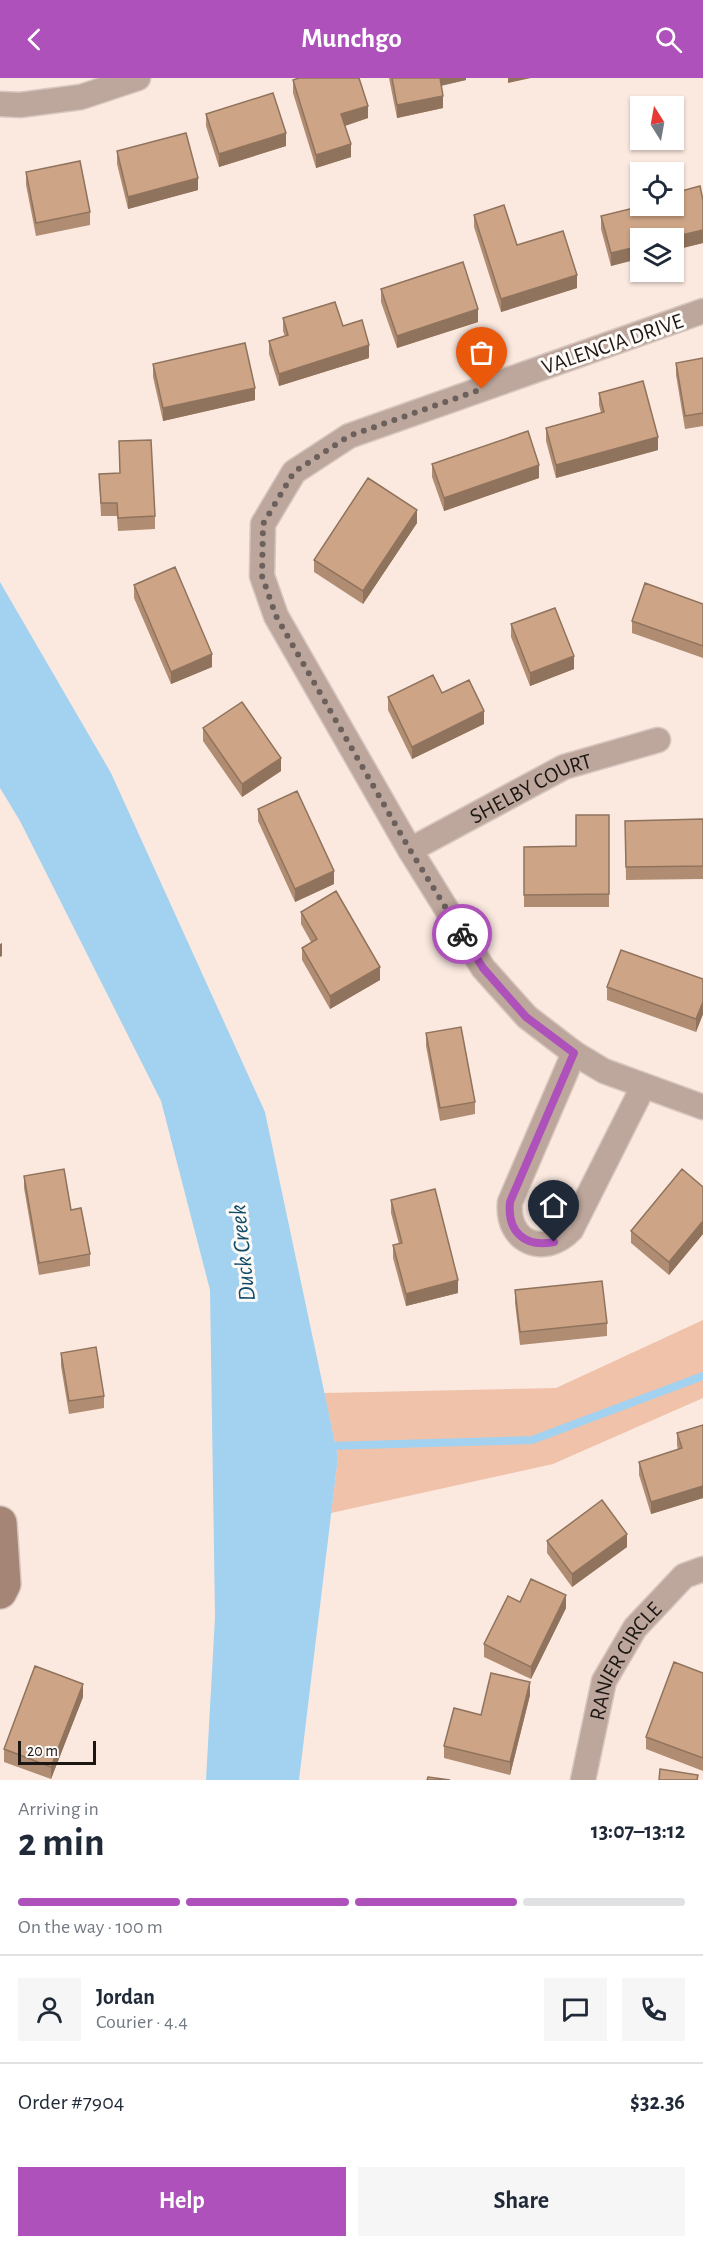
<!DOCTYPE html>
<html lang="en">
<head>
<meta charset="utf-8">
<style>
	:root { --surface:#fff; --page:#f6f6f7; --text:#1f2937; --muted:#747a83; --line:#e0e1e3; --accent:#ae51bb }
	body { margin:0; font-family:"Alegreya Sans",sans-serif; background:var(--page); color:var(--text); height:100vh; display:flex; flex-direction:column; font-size:22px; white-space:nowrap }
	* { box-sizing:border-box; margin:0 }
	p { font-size:20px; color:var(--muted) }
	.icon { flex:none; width:33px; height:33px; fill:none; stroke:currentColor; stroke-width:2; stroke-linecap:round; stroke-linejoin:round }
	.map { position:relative; height:1702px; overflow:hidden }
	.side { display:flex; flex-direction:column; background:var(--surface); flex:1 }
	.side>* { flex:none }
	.needle { width:39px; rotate:349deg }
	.controls { position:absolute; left:630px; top:18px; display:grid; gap:12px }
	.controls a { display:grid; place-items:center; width:54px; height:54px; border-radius:0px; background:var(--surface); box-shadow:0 2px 4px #0004; font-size:30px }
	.scale { position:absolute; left:18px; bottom:15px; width:78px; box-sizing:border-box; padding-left:6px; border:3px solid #1d1714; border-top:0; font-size:16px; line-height:21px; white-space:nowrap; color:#1d1714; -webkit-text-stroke:4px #fdfaf8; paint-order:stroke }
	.pin { position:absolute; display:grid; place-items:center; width:51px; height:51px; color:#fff; margin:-62px -26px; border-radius:50% 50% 50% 0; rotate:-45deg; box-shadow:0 0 6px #0007 }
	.pin .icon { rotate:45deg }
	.courier { position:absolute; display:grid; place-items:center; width:60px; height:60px; margin:-30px; border:4px solid #ae51bb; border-radius:50%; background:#fff; color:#222; box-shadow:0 2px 8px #0007 }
	.overview em { font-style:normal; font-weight:600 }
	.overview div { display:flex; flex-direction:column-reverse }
	.overview { display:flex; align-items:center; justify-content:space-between; height:102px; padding:0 18px }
	h1 { font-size:39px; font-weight:600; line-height:45px }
	.bar { display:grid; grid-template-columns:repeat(4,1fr); gap:9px 6px; align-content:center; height:72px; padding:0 18px }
	.bar i { height:8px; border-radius:4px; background:var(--line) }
	.bar .on { background:var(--accent) }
	.bar p { grid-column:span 4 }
	.line { display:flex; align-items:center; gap:15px; padding:0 18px; border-top:2px solid var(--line) }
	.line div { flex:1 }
	.round { display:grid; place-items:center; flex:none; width:63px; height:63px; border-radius:0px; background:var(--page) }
	.action { display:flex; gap:12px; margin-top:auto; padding:12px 18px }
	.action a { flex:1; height:69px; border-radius:0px; background:var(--accent); color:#fff; font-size:24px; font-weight:600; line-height:69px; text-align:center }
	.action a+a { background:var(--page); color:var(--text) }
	header { display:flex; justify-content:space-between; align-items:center; height:78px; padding:0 18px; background:var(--accent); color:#fff; font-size:27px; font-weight:600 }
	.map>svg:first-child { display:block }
</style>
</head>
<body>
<header><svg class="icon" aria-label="back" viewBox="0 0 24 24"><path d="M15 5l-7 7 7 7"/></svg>Munchgo<svg class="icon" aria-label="search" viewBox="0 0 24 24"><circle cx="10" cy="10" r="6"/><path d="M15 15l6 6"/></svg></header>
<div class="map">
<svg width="703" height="1702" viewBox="0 0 703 1702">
	<rect width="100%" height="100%" fill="#fbe9e0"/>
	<path fill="#f0c2aa" d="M 703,1242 L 703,1320 L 553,1386 L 331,1435 L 338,1379 L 324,1315 L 556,1310 Z"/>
	<path fill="#a3d2f0" d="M 0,504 L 111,695 L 265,1034 L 338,1379 L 299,1702 L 206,1702 L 215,1539 L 210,1212 L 161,1023 L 20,743 L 0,710 Z"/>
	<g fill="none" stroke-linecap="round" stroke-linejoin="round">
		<path stroke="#a3d2f0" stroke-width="8" d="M 326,1368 L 532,1362 L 703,1298"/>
		<g stroke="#d7c7bf" stroke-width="27">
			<g id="street">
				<path d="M 0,26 L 20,27 L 81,19 L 138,0"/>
				<path d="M 703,233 L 349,358 L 294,394 L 263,446 L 262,498 L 276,538 L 410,772 L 483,890 L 527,939 L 574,975 L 604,993 L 703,1029"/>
				<path id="s1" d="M 410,772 L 564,689 L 658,662"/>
				<path d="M 574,975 L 510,1124 C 506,1164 544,1180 571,1152 L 643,1009"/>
				<path id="s2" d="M 583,1702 L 604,1603 L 635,1550 L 684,1498 L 703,1491"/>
			</g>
		</g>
		<g stroke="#d7c7bf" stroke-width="36">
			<path id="secondary" d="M 0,1445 L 4,1506 L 0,1514"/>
		</g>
		<use href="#street" stroke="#bda79d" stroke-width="24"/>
		<use href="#secondary" stroke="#a48576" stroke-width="33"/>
	</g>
	<path fill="#b08d72" d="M 389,0 L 466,0 L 466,2 L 441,8 L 443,30 L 397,40 Z
		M 293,2 L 368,40 L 345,48 L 351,79 L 316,90 L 293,15 Z
		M 206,36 L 286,68 L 219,89 L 206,48 Z
		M 117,73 L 198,112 L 128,131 L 117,86 Z
		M 26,94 L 90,134 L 90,147 L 36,158 L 26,107 Z
		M 640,103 L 640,128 L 674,128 L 703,122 L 703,165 L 611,188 L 601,151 L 601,138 L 639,129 L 636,117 L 636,104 Z
		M 474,137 L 577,210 L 501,234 L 474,149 Z
		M 381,211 L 478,244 L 397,270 L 381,224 Z
		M 283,240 L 343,248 L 369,280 L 279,308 L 269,276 L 269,263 L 285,258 L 283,253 Z
		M 703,280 L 703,348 L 685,351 L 676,297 L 676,285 Z
		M 153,286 L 255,322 L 163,343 L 153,299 Z
		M 599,315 L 658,372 L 556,400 L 546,363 L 546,350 L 601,335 L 599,327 Z
		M 119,363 L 155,438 L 155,451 L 118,453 L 117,438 L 101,438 L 99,396 L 120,395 Z
		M 432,386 L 539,400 L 444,433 L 432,399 Z
		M 417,445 L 363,526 L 314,494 L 314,482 Z
		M 134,507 L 212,589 L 171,606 L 134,520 Z
		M 703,526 L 703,580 L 632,555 L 632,543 Z
		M 511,546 L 574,591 L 530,608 L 511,559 Z
		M 442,615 L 484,646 L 412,681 L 388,632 L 388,619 Z
		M 203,650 L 281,693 L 242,719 L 203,663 Z
		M 258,731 L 334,806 L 295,824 L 258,743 Z
		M 609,737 L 609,829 L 524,829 L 524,769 L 576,768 Z
		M 703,741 L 703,801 L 626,802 L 625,743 Z
		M 301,834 L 380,902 L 330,931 L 302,882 L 302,870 L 311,864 L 301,846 Z
		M 703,901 L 703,936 L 696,954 L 607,922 L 607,909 Z
		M 426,955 L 475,1024 L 475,1036 L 440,1043 L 426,968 Z
		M 24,1098 L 71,1132 L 90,1176 L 90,1188 L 39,1197 L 24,1110 Z
		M 703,1109 L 703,1156 L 669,1197 L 631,1165 L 631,1153 Z
		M 391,1122 L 458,1215 L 406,1228 L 393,1180 L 393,1167 L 399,1166 L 391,1135 Z
		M 515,1212 L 607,1245 L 607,1258 L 520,1267 L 515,1225 Z
		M 61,1275 L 104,1318 L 104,1330 L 69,1336 L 61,1288 Z
		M 703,1347 L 703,1420 L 651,1436 L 639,1397 L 639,1384 L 678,1372 L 677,1367 L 677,1355 Z
		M 547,1463 L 627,1469 L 572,1509 L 547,1475 Z
		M 520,1524 L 566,1530 L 531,1601 L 484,1579 L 484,1566 Z
		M 703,1595 L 703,1693 L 646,1671 L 646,1659 Z
		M 530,1617 L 510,1697 L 444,1680 L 444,1668 L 481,1637 Z
		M 83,1619 L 51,1701 L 4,1684 L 4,1671 Z"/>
	<path fill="#90735d" d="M 439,0 L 466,0 L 466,2 L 439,8 Z
		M 508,0 L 531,0 L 508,5 Z
		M 443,18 L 443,30 L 397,40 L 397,27 Z
		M 368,28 L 368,40 L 341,49 L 341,36 Z
		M 286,55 L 286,68 L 219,89 L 219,76 Z
		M 351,66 L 351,79 L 316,90 L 316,77 Z
		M 198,100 L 198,112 L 128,131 L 128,119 Z
		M 703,152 L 703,165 L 674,172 L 674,160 L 669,160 Z
		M 640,168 L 640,180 L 611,188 L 611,175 Z
		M 577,197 L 577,210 L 501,234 L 501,221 Z
		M 478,231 L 478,244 L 397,270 L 397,258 Z
		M 369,267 L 369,280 L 279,308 L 279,296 Z
		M 255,310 L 255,322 L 163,343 L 163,330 Z
		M 658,359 L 658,372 L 556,400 L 556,387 Z
		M 539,387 L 539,400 L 444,433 L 444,420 Z
		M 417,432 L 417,445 L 363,526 L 363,513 Z
		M 212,576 L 212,589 L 171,606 L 171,594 Z
		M 574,578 L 574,591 L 530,608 L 530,595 Z
		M 484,633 L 484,646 L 412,681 L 412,669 Z
		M 281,680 L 281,693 L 242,719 L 242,706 Z
		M 334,793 L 334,806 L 295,824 L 295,811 Z
		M 2,865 L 2,878 L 0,879 L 0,866 Z
		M 380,889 L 380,902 L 330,931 L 330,918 Z
		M 703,924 L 703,936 L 696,954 L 696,941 Z
		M 703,1143 L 703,1156 L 669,1197 L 669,1184 Z
		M 458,1202 L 458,1215 L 406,1228 L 406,1216 Z
		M 703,1408 L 703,1420 L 651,1436 L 651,1424 Z
		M 627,1456 L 627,1469 L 572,1509 L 572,1496 Z
		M 566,1517 L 566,1530 L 531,1601 L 531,1589 Z
		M 530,1604 L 530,1617 L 510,1697 L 510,1684 Z
		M 83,1606 L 83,1619 L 51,1701 L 51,1689 Z"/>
	<path fill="#cda485" stroke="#90735d" stroke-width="1.5" d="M 299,0 L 359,0 L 368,28 L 341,36 L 351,66 L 316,77 L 293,2 Z
		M 392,0 L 440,0 L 443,18 L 397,27 Z
		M 273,15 L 286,55 L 219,76 L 206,36 Z
		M 186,55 L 198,100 L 128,119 L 117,73 Z
		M 80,83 L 90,134 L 36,145 L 26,94 Z
		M 640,103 L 640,121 L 636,104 Z
		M 700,108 L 703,122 L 703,152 L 669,160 L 640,160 L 640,168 L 611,175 L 601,138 L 642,128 L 674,128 L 674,115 Z
		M 504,127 L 517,167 L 563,153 L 577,197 L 501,221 L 474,137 Z
		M 463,184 L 478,231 L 397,258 L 381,211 Z
		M 335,224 L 343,248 L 362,242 L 369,267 L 279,296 L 269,263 L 288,257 L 283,240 Z
		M 245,265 L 255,310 L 163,330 L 153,286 Z
		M 703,280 L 703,335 L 685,338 L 676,285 Z
		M 643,303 L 658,359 L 556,387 L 546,350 L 604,334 L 599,315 Z
		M 528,353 L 539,387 L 444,420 L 432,386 Z
		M 151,362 L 155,438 L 118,440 L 117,425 L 101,425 L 99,396 L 120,395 L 119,363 Z
		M 368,400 L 417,432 L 363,513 L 314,482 Z
		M 175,489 L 212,576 L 171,594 L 134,507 Z
		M 645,505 L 703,526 L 703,568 L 632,543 Z
		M 555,530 L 574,578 L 530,595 L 511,546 Z
		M 433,597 L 442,615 L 469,602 L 484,633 L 412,669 L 388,619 Z
		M 242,624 L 281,680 L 242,706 L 203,650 Z
		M 297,713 L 334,793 L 295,811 L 258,731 Z
		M 576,737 L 609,737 L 609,816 L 524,817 L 524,769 L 576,768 Z
		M 703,741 L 703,788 L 626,789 L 625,743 Z
		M 336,813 L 380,889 L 330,918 L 302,870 L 317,861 L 301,834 Z
		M 621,872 L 703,901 L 703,924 L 696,941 L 607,909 Z
		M 461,949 L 475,1024 L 440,1030 L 426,955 Z
		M 64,1091 L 71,1132 L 81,1130 L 90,1176 L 39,1185 L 24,1098 Z
		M 682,1091 L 703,1109 L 703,1143 L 669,1184 L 631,1153 Z
		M 435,1111 L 458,1202 L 406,1216 L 393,1167 L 402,1165 L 391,1122 Z
		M 602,1203 L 607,1245 L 520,1254 L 515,1212 Z
		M 96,1269 L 104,1318 L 69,1323 L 61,1275 Z
		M 703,1347 L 703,1408 L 651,1424 L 639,1384 L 682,1370 L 677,1355 Z
		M 602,1422 L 627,1456 L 572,1496 L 547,1463 Z
		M 531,1501 L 566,1517 L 531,1589 L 484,1566 L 508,1518 L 520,1524 Z
		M 674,1584 L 703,1595 L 703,1680 L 646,1659 Z
		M 35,1588 L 83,1606 L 51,1689 L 4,1671 Z
		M 491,1595 L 530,1604 L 510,1684 L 444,1668 L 454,1630 L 481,1637 Z
		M 660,1691 L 698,1697 L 697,1702 L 659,1702 Z
		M 428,1699 L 450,1702 L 427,1702 Z"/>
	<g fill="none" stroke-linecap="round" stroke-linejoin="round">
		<path stroke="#6b605b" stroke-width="6" stroke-dasharray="0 10.8" d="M 462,856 L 410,772 L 276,538 L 262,498 L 263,446 L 294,394 L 349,358 L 482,311"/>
		<path stroke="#ae51bb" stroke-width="8" d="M 462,856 L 483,890 L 526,939 L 574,975 L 510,1124 C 507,1154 525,1170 554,1164"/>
	</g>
	<g text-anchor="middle" stroke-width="6" stroke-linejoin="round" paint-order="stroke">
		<g font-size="22" fill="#1d1714" stroke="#fdfaf8">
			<text transform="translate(612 265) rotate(-19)" y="8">VALENCIA DRIVE</text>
			<text dy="8" stroke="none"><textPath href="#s1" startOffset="136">SHELBY COURT</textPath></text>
			<text dy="8" stroke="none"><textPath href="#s2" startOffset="128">RANIER CIRCLE</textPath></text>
		</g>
		<g font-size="24" font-style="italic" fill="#114c69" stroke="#fdfaf8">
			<text transform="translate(242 1175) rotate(-96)" y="8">Duck Creek</text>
		</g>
	</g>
</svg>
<div class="controls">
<a><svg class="needle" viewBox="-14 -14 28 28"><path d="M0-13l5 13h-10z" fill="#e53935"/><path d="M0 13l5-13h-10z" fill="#747a83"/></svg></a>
<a><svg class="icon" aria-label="locate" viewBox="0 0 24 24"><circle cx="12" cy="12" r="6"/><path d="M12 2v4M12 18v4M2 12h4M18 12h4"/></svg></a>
<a><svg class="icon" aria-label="layers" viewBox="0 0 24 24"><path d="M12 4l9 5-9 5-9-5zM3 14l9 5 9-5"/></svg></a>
</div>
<div class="scale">20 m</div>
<div class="pin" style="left:482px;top:311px;background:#ea580c"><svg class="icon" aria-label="bag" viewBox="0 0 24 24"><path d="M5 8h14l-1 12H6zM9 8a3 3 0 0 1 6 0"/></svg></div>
<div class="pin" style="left:554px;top:1164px;background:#1f2937"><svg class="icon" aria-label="home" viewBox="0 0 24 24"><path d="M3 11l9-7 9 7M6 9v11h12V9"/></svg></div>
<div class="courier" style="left:462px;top:856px"><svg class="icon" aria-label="bike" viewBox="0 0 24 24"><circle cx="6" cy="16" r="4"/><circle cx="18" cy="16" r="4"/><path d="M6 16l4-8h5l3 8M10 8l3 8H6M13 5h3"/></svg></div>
</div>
<section class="side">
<div class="overview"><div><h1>2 min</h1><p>Arriving in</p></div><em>13:07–13:12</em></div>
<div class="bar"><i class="on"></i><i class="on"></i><i class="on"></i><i></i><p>On the way · 100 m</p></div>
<div class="line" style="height:108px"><a class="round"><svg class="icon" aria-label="person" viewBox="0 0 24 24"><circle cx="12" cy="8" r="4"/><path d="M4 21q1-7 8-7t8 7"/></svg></a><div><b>Jordan</b><p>Courier · 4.4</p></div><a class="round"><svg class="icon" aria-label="chat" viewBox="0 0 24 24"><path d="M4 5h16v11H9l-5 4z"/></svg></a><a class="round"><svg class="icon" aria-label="phone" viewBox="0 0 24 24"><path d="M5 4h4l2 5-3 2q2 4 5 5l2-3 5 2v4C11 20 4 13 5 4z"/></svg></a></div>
<div class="line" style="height:78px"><div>Order #7904</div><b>$32.36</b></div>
<div class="action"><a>Help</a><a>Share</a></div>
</section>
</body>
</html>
